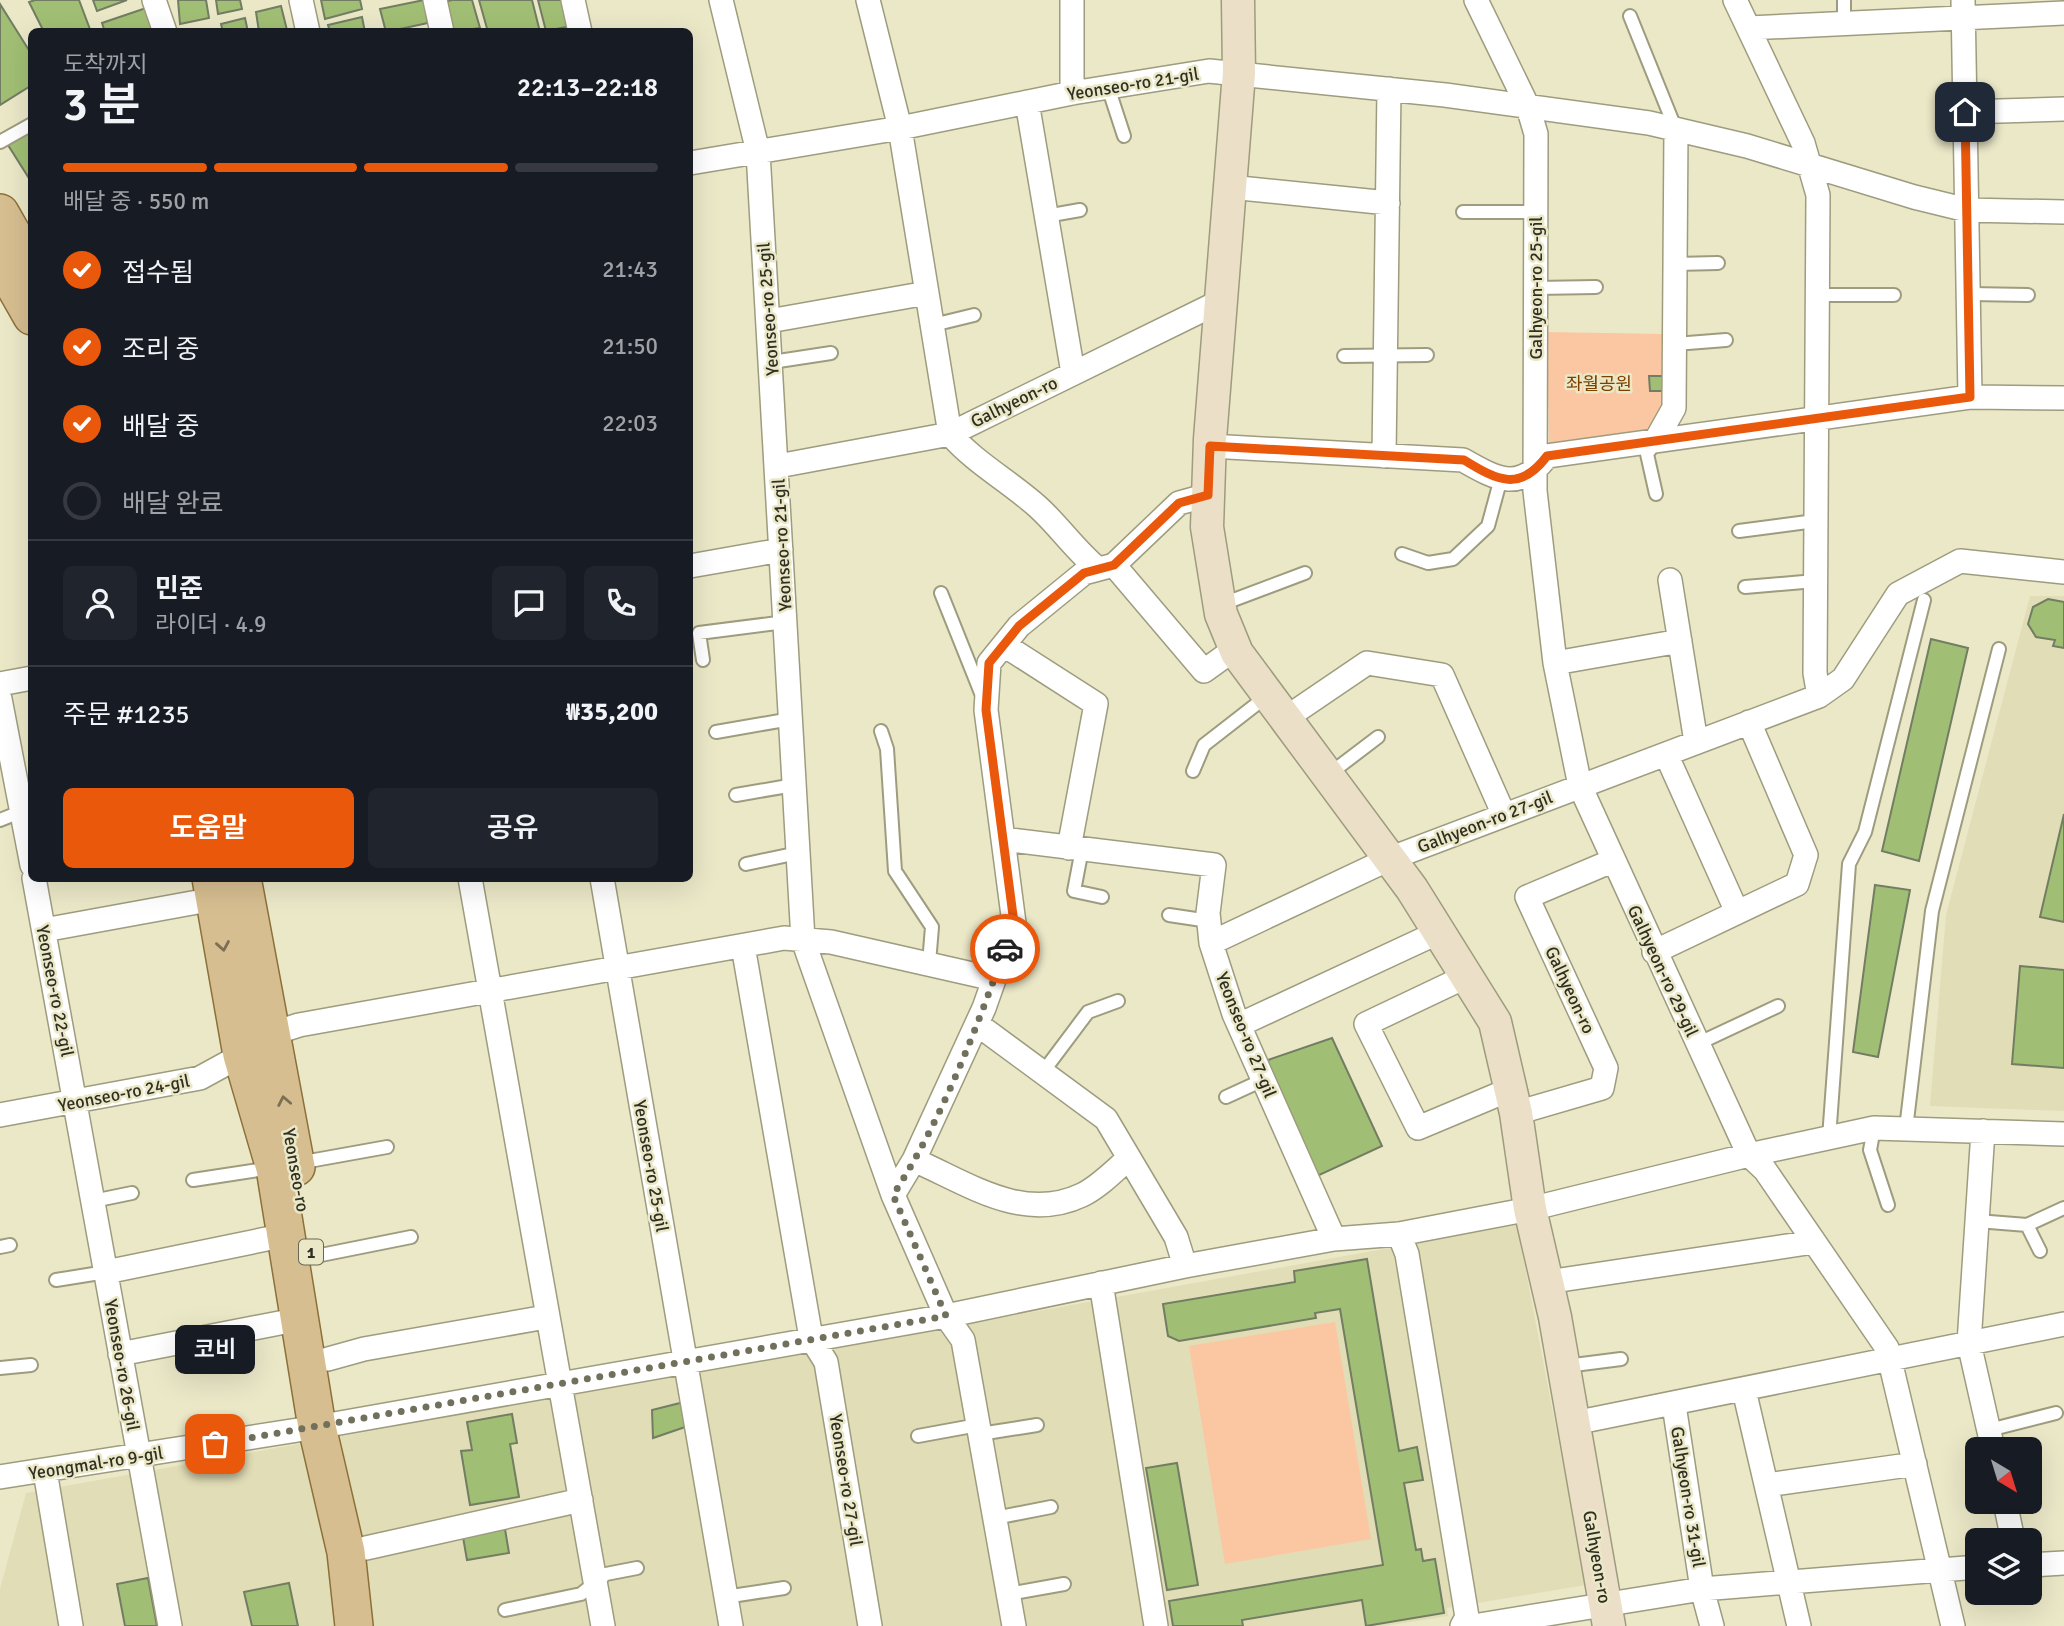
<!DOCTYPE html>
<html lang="ko">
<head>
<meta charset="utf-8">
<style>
	:root { --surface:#171b24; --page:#20242c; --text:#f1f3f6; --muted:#9ea1a6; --line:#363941; --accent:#ea580c }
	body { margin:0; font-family:Signika,"Noto Sans KR",sans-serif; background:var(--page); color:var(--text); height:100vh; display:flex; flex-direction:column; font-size:26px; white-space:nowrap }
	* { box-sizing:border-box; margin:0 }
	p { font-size:23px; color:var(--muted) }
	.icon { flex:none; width:38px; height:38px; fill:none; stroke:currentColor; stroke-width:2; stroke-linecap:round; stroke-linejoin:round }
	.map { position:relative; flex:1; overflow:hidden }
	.drawer { position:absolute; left:28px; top:28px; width:665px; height:854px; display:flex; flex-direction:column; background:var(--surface); border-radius:10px; box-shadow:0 7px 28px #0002 }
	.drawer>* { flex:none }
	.needle { width:46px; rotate:142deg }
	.buttons { position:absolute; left:1965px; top:1437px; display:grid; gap:14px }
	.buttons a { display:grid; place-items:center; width:77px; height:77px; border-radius:10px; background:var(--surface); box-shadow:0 7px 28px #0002; font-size:35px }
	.pin { position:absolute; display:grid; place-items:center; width:60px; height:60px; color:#fff; margin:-30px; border-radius:14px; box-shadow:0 4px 10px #0006 }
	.courier { position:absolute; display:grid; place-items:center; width:70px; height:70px; margin:-35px; border:5px solid #ea580c; border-radius:50%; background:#fff; color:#222; box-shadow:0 2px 9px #0007 }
	.bubble { position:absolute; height:49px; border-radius:10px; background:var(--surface); box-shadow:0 7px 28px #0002; font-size:23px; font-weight:600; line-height:49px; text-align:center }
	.head em { font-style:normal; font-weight:600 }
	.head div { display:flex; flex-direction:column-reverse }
	.head { display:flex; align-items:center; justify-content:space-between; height:119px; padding:0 35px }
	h1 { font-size:46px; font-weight:600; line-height:52px }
	.bar { display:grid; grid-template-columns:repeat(4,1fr); gap:10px 7px; align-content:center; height:84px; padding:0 35px }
	.bar i { height:9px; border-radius:5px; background:var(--line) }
	.bar .selected { background:var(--accent) }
	.bar p { grid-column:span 4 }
	.line { display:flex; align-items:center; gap:18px; padding:0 35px; border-top:2px solid var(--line) }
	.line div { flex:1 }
	.round { display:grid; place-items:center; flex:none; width:74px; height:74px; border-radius:10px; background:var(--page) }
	ol { padding:0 35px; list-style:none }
	li { display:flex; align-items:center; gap:21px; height:77px }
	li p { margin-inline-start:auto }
	li .icon { padding:7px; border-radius:50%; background:var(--accent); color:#fff; stroke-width:4 }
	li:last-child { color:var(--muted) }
	li i { width:38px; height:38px; border:4px solid var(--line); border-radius:50% }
	.primary-button { display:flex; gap:14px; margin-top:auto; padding:14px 35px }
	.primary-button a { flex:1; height:80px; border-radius:10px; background:var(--accent); color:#fff; font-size:28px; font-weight:600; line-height:80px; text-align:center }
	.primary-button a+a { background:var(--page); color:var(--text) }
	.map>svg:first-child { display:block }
</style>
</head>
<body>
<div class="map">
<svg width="2064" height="1626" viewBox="0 0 2064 1626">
	<rect width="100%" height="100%" fill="#ebe8c8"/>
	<path fill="#e1ddb6" d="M 2030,596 L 2064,596 L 2064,1111 L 1930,1106 L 1946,915 Z
		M 1517,1225 L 1586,1585 L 1447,1608 L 1448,1616 L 1385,1626 L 0,1626 L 0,1589 L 26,1493 Z"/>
	<path fill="#fac7a2" d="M 1547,332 L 1665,334 L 1665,407 L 1647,429 L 1549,445 Z
		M 1335,1322 L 1371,1539 L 1225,1564 L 1189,1346 Z"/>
	<path fill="#a1bf74" stroke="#727d63" stroke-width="2" d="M 35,0 L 79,0 L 91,32 L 44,32 L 29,2 Z
		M 93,0 L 127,0 L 97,11 Z
		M 178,0 L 206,0 L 209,18 L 180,24 Z
		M 216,0 L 240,0 L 242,9 L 218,14 Z
		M 321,0 L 360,0 L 362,9 L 325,19 Z
		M 424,0 L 428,23 L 386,32 L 380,9 Z
		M 452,0 L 472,0 L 480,28 L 451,32 L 444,2 Z
		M 479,0 L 532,0 L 540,32 L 488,32 Z
		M 538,0 L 565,0 L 571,26 L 546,31 Z
		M 0,4 L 32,55 L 32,85 L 0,105 Z
		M 281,6 L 287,30 L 259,32 L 256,12 Z
		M 146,8 L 154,32 L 105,32 L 102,23 Z
		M 362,17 L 365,32 L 330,32 L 328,25 Z
		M 245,18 L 248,32 L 223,32 L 221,24 Z
		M 32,131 L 32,183 L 8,145 Z
		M 1649,376 L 1663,376 L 1663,391 L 1650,391 Z
		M 2048,599 L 2064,602 L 2064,648 L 2053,646 L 2055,640 L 2036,637 L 2028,624 L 2033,607 Z
		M 1931,639 L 1968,648 L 1919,861 L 1882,851 Z
		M 2064,814 L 2064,922 L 2040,917 Z
		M 1875,885 L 1910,890 L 1878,1057 L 1853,1052 Z
		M 2020,966 L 2064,970 L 2064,1068 L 2012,1064 Z
		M 1332,1038 L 1382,1146 L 1315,1177 L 1265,1061 Z
		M 1367,1259 L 1399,1451 L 1417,1447 L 1423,1480 L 1404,1483 L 1416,1550 L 1421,1549 L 1423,1561 L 1435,1559 L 1444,1613 L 1366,1626 L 1362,1600 L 1242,1620 L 1243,1626 L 1173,1626 L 1169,1601 L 1383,1565 L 1340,1309 L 1315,1313 L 1316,1318 L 1179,1341 L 1168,1336 L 1163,1304 L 1295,1282 L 1294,1271 Z
		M 684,1402 L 688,1426 L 653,1438 L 652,1410 Z
		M 512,1414 L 517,1443 L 510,1444 L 519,1497 L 470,1505 L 461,1451 L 472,1450 L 467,1422 Z
		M 1177,1463 L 1198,1585 L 1167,1590 L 1146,1468 Z
		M 505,1529 L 509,1553 L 467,1560 L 463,1537 Z
		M 148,1578 L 157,1626 L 125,1626 L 117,1584 Z
		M 289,1583 L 298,1626 L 252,1626 L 244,1592 Z"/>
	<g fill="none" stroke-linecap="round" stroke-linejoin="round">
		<g stroke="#9e9c7e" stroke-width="16">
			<path id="service" d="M 1630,16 L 1676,130
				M 1844,23 L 1844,0
				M 1108,87 L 1124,136
				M 0,142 L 32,124
				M 1463,212 L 1536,212
				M 1046,216 L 1080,210
				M 1675,264 L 1718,263
				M 1536,288 L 1596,287
				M 1970,294 L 2028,295
				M 1817,295 L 1894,295
				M 933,325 L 974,315
				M 1675,344 L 1726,340
				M 1344,356 L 1427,355
				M 772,362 L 831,353
				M 1656,442 L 1647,454 L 1656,494
				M 1739,531 L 1815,521
				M 1402,554 L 1428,563 L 1453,559 L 1488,526 L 1501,478
				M 1745,587 L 1815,581
				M 941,593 L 981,693
				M 1220,605 L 1305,573
				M 703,660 L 699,633 L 785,622
				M 881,731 L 887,749 L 895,871 L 932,927 L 929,963
				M 716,732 L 791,719
				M 1193,771 L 1204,745 L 1267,696
				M 1328,775 L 1378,737
				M 736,795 L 794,785
				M 0,820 L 25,810
				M 1082,849 L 1074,891 L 1102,897
				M 746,864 L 798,853
				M 1169,915 L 1209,921
				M 1697,1044 L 1778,1006
				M 1043,1072 L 1088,1012 L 1118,1001
				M 1226,1097 L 1263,1080
				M 1874,1128 L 1870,1150 L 1888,1205
				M 1906,1129 L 1932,911 L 1999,649
				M 1829,1138 L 1849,864 L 1865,832 L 1924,600
				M 298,1163 L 387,1147
				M 193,1180 L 271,1168
				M 93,1201 L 132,1193
				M 1977,1221 L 2027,1225 L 2064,1208
				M 2027,1225 L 2040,1251
				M 0,1247 L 10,1245
				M 311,1257 L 411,1237
				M 56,1280 L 106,1272
				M 1566,1366 L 1621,1359
				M 0,1368 L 31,1365
				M 1989,1430 L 2056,1413
				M 980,1434 L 1037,1425
				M 918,1436 L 978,1425
				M 995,1518 L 1051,1507
				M 1008,1594 L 1064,1584
				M 725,1597 L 784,1588
				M 505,1610 L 581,1594 L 606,1574 L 637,1568"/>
		</g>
		<g stroke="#9e9c7e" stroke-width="26">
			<path id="minor" d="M 154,0 L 165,32
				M 301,0 L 308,32
				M 435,0 L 442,32
				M 573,0 L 580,32
				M 721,0 L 758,152 L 803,940 L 893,1195 L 946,1316 L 963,1340 L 1014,1626
				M 868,0 L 900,128 L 950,434
				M 1476,0 L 1528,107 L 1536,134 L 1535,491 L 1555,663 L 1580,786 L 1749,1155 L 1765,1170 L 1887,1348 L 1953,1626
				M 1735,0 L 1803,143 L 1818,195 L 1815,673 L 1819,696
				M 1963,0 L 1970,397
				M 1749,28 L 2064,13
				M 1072,93 L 1072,0
				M 1027,102 L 1073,373
				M 1965,112 L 2064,109
				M 690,163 L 900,128 L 1072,93 L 1209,71 L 1445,95 L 1649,123 L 1747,146 L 1914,197 L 1967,210 L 2064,212
				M 1230,187 L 1388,203
				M 769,321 L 927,293
				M 950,434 C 975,463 1009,481 1038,507 C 1059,526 1075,550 1098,569
				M 1656,440 L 1674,408 L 1676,130
				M 1210,446 L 1463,460 C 1498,480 1520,492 1547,456 L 1970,397 L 2064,398
				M 1384,456 L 1389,89
				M 778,466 L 950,434 L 1221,301
				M 1114,565 L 1204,671 L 1236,648
				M 690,566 L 781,550
				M 1670,580 L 1696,742
				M 1004,645 L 1096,704 L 1069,848
				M 1555,663 L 1680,641
				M 0,684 L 32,678
				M 0,699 L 32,865
				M 1286,718 L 1367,663 L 1442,675 L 1504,815
				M 1666,754 L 1737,912
				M 1003,839 L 1214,865 L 1208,913 L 1211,943 L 1234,1014 L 1334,1239
				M 34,878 L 170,1626
				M 470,878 L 603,1626
				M 602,878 L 731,1626
				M 44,930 L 214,899
				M 1211,943 L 1389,859 L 1819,696 L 1843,679 L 1898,594 L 1960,561 L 2064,572
				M 743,946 L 811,1338 L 826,1362 L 870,1626
				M 1654,952 L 1797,884 L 1806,855 L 1749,722
				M 1467,976 L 1366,1024 L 1418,1128 L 1511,1089
				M 977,1024 L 1106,1119 L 1176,1237 L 1185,1266
				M 1239,1025 L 1439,932
				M 271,1034 L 299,1025 L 784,938 L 831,942 L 994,979
				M 1516,1113 L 1602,1088 L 1606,1068 L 1527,897 L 1612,861
				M 0,1115 L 200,1078 L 242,1055
				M 1983,1131 L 1969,1343 L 1993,1449
				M 914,1160 C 969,1184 1023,1223 1082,1195 C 1099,1187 1115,1170 1129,1158
				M 893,1195 L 914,1160 L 984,1008 L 1014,923 L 986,710 L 989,663 L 1019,626 L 1084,573 L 1114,565 L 1179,503 L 1208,495
				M 1399,1234 L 1407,1254 L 1467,1617 L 1462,1626
				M 106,1272 L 286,1235
				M 1547,1282 L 1814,1242
				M 1101,1283 L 1156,1626
				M 120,1354 L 300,1319
				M 328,1359 L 364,1349 L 546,1317
				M 1744,1390 L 1799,1626
				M 1674,1405 L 1702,1589 L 1712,1626
				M 1574,1423 L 2064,1324
				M 45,1471 L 71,1626
				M 0,1477 L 317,1427 L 946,1316 L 1185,1266 L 1334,1239 L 1399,1234 L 1530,1209 L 1749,1155 L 1874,1128 L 2064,1134
				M 1767,1485 L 1915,1464
				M 2005,1502 L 2013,1540
				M 366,1548 L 581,1500
				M 2030,1565 L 2064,1563
				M 1473,1626 L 1702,1589 L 1978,1567"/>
		</g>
		<g stroke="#9e9c7e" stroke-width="35">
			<path id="secondary" d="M 1238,0 L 1239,73 L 1210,439 L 1207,527 L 1221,614 L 1237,653 L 1412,889 L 1495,1022 L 1516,1113 L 1530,1209 L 1555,1317 L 1609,1626"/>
		</g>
		<g stroke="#8c703a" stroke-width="40">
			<path id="primary" d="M 0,213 L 32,269
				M 0,260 L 32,316
				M 211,878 L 242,1055 L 275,1168 L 317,1427 L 346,1552 L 354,1626
				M 242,878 L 296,1167"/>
		</g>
		<use href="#service" stroke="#fff" stroke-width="12"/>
		<use href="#minor" stroke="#fff" stroke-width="23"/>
		<use href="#secondary" stroke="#ebdfc8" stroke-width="32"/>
		<use href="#primary" stroke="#d7be91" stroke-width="37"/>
	</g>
	<defs><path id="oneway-chevron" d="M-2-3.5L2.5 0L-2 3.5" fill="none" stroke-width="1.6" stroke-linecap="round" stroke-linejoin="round" transform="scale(1.75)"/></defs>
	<g stroke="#7b6f54">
		<use href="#oneway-chevron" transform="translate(223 946) rotate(80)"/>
		<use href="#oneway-chevron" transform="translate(284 1101) rotate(-101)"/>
	</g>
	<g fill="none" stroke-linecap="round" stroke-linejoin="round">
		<path stroke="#71705d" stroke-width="7" stroke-dasharray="0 12.6" d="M 215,1444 L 946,1316 L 893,1195 C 942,1120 975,1032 1005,949"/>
		<path stroke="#ea580c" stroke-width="9" d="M 1005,949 L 1014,923 L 986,710 L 989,663 L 1019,626 L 1084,573 L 1114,565 L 1179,503 L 1208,495 L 1210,446 L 1464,460 C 1498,481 1520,492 1547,456 L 1970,397 L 1965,112"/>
	</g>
	<g text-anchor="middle" stroke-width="5" stroke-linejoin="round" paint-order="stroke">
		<rect fill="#ebe8c8" stroke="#686654" stroke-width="2" x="299" y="1239.5" width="24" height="25" rx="5"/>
		<g font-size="16" font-weight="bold" fill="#302f23">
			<text x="311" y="1258">1</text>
		</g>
		<g font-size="18" fill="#302f23" stroke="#ebe8c8">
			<text transform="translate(1133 84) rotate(-9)" y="6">Yeonseo-ro 21-gil</text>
			<text transform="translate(1536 288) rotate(-90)" y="6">Galhyeon-ro 25-gil</text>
			<text transform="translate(768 309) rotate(-94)" y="6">Yeonseo-ro 25-gil</text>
			<text transform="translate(1014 402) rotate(-26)" y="6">Galhyeon-ro</text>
			<text transform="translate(782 545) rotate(-93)" y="6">Yeonseo-ro 21-gil</text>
			<text transform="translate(1485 822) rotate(-21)" y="6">Galhyeon-ro 27-gil</text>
			<text transform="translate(1663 971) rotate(65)" y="6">Galhyeon-ro 29-gil</text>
			<text transform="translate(1570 990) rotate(65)" y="6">Galhyeon-ro</text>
			<text transform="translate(55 991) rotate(79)" y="6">Yeonseo-ro 22-gil</text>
			<text transform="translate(1246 1035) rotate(68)" y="6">Yeonseo-ro 27-gil</text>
			<text transform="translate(124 1093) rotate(-11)" y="6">Yeonseo-ro 24-gil</text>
			<text transform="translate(651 1166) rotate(80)" y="6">Yeonseo-ro 25-gil</text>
			<text transform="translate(296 1170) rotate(80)" y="6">Yeonseo-ro</text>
			<text transform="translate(122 1365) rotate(80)" y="6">Yeonseo-ro 26-gil</text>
			<text transform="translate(96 1463) rotate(-9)" y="6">Yeongmal-ro 9-gil</text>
			<text transform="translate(846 1480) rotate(81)" y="6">Yeonseo-ro 27-gil</text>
			<text transform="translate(1688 1497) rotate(81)" y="6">Galhyeon-ro 31-gil</text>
			<text transform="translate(1597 1557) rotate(80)" y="6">Galhyeon-ro</text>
		</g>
		<g font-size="18" fill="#7f4100" stroke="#ebe8c8">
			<text x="1599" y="390">좌월공원</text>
		</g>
	</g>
</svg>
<div class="buttons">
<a><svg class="needle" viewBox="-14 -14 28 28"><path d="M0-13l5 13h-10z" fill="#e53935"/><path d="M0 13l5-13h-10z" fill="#9ea1a6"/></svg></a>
<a><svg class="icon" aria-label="layers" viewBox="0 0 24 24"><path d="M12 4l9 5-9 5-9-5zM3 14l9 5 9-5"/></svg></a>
</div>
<div class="pin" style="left:215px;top:1444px;background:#ea580c"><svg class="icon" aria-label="bag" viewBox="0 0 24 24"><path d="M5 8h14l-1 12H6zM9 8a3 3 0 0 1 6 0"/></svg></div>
<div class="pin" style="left:1965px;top:112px;background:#1f2937"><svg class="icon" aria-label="home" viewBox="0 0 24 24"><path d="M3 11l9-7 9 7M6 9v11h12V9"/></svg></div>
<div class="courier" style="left:1005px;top:949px"><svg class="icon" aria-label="car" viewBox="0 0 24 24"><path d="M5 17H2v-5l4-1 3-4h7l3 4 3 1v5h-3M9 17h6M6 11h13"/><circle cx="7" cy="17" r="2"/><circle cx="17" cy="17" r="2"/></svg></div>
<div class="bubble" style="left:175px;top:1325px;width:80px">코비</div>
<section class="drawer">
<div class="head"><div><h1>3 분</h1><p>도착까지</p></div><em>22:13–22:18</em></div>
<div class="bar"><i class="selected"></i><i class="selected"></i><i class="selected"></i><i></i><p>배달 중 · 550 m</p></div>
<ol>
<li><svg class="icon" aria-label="check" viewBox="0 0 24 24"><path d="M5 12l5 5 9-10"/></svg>접수됨<p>21:43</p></li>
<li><svg class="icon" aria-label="check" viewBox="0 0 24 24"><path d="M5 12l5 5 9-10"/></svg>조리 중<p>21:50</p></li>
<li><svg class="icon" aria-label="check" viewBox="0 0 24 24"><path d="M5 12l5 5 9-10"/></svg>배달 중<p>22:03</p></li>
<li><i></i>배달 완료</li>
</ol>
<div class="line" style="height:126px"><a class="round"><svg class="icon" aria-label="person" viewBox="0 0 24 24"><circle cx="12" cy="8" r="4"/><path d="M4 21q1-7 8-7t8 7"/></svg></a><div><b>민준</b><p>라이더 · 4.9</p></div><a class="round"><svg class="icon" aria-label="chat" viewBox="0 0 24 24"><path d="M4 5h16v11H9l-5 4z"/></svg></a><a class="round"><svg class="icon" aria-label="phone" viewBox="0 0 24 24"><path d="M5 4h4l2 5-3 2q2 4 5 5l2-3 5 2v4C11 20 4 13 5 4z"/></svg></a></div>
<div class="line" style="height:91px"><div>주문 #1235</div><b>₩35,200</b></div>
<div class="primary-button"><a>도움말</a><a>공유</a></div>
</section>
</div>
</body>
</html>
